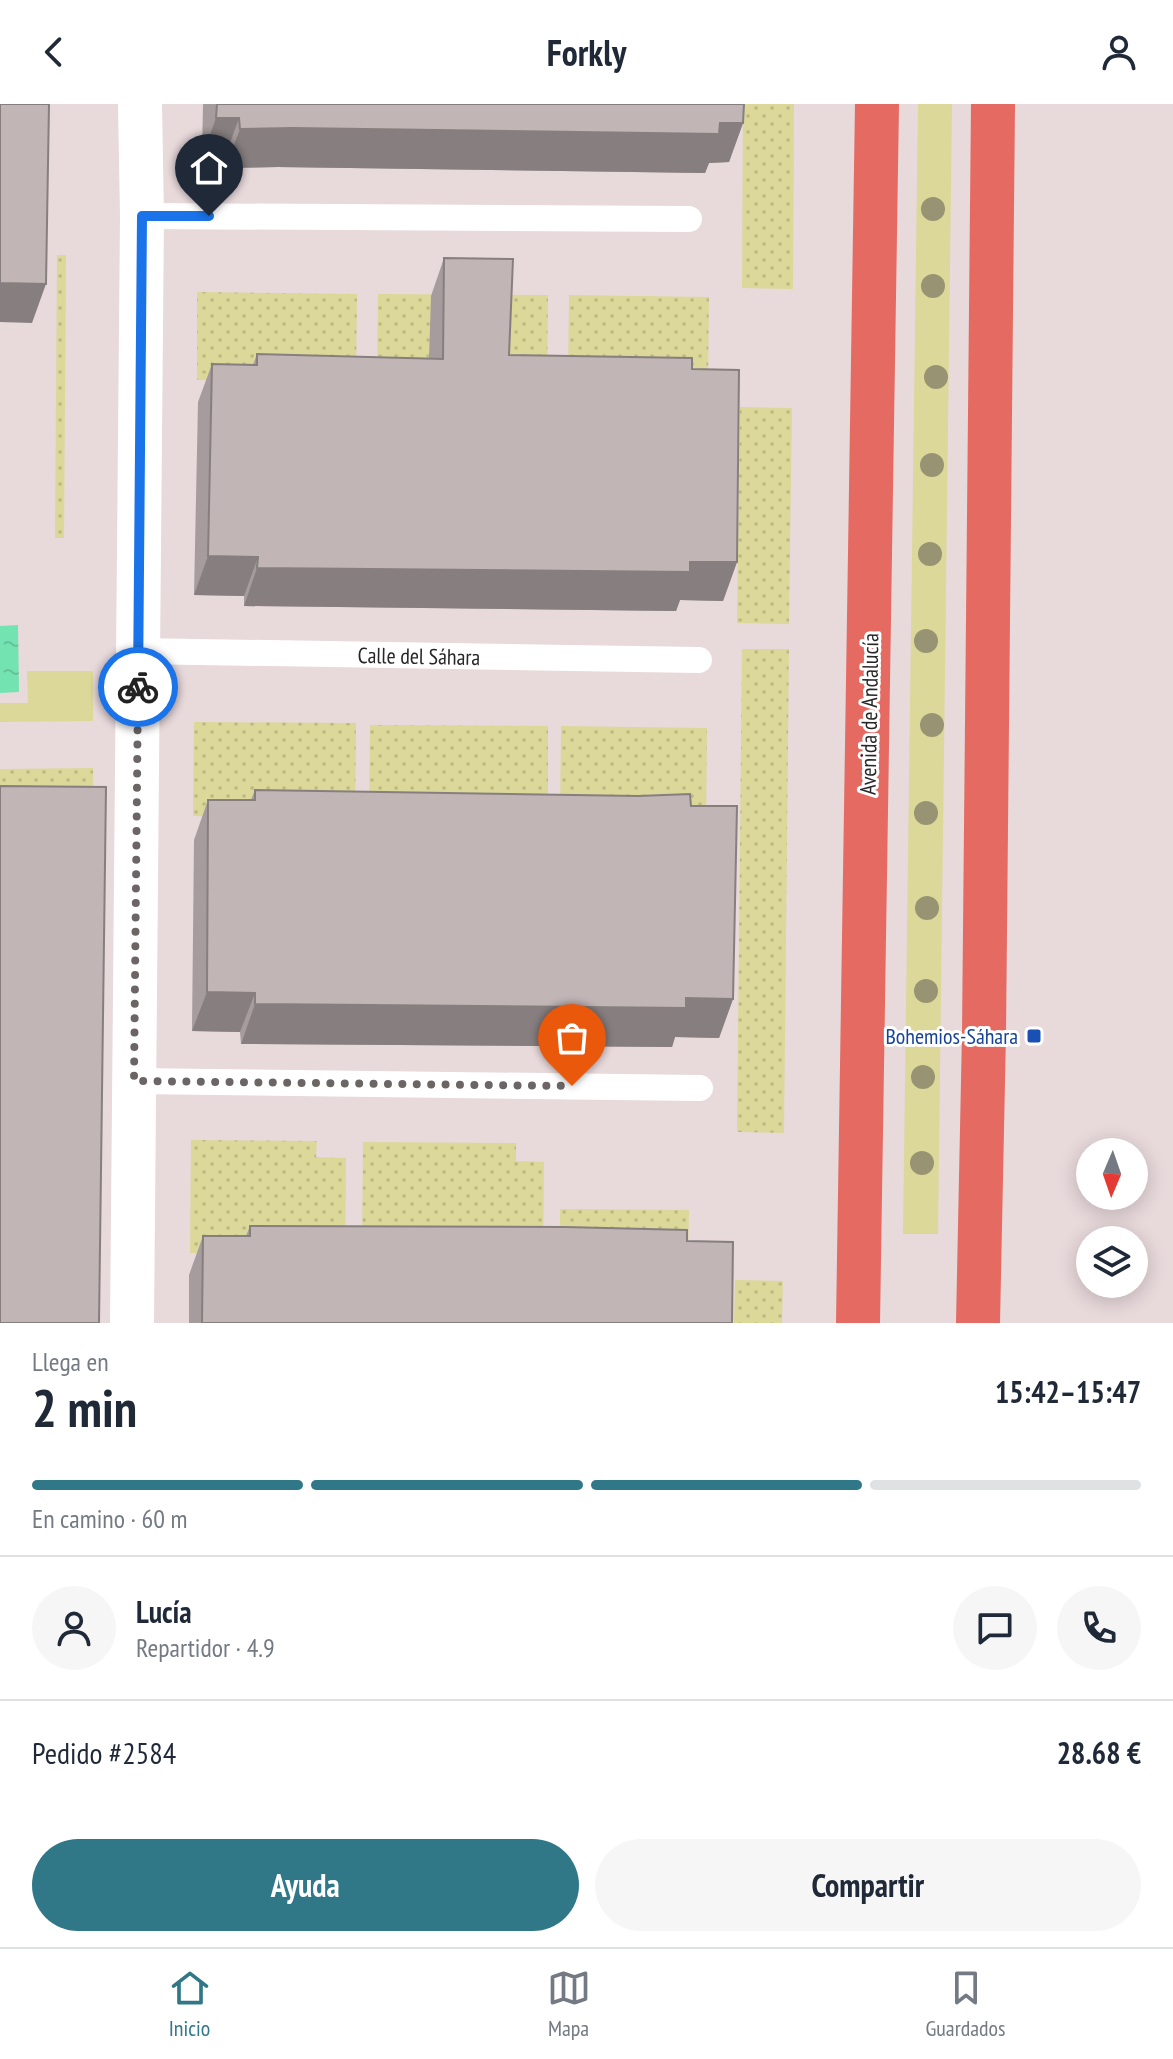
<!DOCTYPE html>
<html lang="es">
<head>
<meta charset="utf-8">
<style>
	:root { --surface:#fff; --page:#f6f6f7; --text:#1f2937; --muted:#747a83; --line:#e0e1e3; --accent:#307888 }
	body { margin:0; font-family:"PT Sans Narrow",sans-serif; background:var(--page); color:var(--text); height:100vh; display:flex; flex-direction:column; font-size:30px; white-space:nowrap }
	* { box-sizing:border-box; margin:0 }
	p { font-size:26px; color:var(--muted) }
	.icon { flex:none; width:44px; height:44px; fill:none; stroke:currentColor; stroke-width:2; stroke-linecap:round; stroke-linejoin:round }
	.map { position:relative; height:1219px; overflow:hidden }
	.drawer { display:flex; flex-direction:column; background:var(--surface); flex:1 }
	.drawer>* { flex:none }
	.needle { width:52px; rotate:182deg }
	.buttons { position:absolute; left:1076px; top:1034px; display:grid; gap:16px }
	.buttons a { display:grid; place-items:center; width:72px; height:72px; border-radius:50%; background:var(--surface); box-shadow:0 4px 20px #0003; font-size:40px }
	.pin { position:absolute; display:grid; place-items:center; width:68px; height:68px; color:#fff; margin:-82px -34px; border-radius:50% 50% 50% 0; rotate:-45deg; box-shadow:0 0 8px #0007 }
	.pin .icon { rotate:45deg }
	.courier { position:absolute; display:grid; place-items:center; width:80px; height:80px; margin:-40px; border:6px solid #1a73e8; border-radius:50%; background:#fff; color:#222; box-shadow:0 2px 10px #0007 }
	.headline em { font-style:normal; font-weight:700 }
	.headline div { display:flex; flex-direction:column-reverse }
	.headline { display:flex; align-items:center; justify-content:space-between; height:136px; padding:0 32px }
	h1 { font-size:52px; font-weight:700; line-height:60px }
	.bar { display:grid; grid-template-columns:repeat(4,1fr); gap:12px 8px; align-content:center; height:96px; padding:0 32px }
	.bar i { height:10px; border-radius:6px; background:var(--line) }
	.bar .selected { background:var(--accent) }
	.bar p { grid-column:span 4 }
	.line { display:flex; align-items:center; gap:20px; padding:0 32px; border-top:2px solid var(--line) }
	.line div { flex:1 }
	.round { display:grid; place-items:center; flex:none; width:84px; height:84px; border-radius:42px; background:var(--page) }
	.primary-button { display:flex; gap:16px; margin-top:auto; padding:16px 32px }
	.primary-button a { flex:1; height:92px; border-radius:48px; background:var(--accent); color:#fff; font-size:32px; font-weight:700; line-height:92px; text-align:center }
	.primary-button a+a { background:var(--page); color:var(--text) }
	header { display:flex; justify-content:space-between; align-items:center; height:104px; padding:0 32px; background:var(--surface); font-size:36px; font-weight:700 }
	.menu { display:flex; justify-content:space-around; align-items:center; height:112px; border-top:2px solid var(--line); background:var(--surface); font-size:22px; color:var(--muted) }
	.menu a { display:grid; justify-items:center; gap:4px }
	.menu .selected { color:var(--accent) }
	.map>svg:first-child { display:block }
</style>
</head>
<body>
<header><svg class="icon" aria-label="back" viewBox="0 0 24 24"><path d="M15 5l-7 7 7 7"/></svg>Forkly<svg class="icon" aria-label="person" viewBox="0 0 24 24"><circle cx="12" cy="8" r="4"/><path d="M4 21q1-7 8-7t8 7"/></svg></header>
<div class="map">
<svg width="1173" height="1219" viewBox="0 0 1173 1219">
	<defs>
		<pattern id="park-dots" width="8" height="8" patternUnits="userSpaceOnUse" patternTransform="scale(2)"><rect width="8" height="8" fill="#dbd899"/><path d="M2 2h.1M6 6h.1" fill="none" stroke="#bcb984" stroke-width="1.8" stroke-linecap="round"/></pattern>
		<pattern id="water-ripples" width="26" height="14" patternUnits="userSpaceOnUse" patternTransform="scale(2)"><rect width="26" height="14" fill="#73e3b2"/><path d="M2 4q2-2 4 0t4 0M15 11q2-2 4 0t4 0" fill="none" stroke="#64c399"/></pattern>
	</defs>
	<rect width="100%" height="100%" fill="#e8d9db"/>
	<path fill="#dbd899" d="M 918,0 L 952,0 L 938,1130 L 903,1130 Z
		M 27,567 L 93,567 L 93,617 L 0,618 L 0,599 L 28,599 Z"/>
	<path fill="url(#park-dots)" d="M 743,0 L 794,0 L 793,185 L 742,184 Z
		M 57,151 L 66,151 L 64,434 L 55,434 Z
		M 197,188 L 357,190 L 356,278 L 197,276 Z
		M 378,190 L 548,191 L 547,279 L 377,278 Z
		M 569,191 L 709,193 L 708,281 L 568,279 Z
		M 740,303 L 792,304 L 789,520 L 737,519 Z
		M 742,545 L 789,545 L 784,1029 L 737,1028 Z
		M 194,618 L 356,619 L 355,714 L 193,712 Z
		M 370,621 L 548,622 L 548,716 L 369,715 Z
		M 561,622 L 707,624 L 706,719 L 560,716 Z
		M 93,664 L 93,701 L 0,705 L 0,665 Z
		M 191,1036 L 317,1037 L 316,1053 L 346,1054 L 345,1150 L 190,1149 Z
		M 363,1038 L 516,1039 L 516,1057 L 544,1058 L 543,1152 L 362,1150 Z
		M 560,1105 L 689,1106 L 688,1155 L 560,1153 Z
		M 735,1176 L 783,1177 L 782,1219 L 734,1219 Z"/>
	<path fill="url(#water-ripples)" d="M 18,521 L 19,588 L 0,589 L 0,522 Z"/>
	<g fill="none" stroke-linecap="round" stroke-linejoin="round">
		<path stroke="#fff" stroke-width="26" d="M 142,112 L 689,115
			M 138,547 L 699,556
			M 134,977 L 700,984"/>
		<path stroke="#fff" stroke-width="44" d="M 132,1219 L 142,112 L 140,0"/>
		<path stroke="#e46a62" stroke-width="44" d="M 858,1219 L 877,0
			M 978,1219 L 984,929 L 993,0"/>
	</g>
	<g fill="#989473">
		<circle cx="933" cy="105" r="12"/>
		<circle cx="933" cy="182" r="12"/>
		<circle cx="936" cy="273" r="12"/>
		<circle cx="932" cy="361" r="12"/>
		<circle cx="930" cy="450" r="12"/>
		<circle cx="926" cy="537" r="12"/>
		<circle cx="932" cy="621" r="12"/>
		<circle cx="926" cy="709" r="12"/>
		<circle cx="927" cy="804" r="12"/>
		<circle cx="926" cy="887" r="12"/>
		<circle cx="923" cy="973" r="12"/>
		<circle cx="922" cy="1059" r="12"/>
	</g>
	<path fill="#a69c9d" d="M 203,0 L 744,0 L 743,19 L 729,58 L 709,59 L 705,69 L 278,63 L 225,64 L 225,53 L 202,53 Z
		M 444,154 L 509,251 L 692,265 L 737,458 L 723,497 L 680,496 L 676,507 L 244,502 L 244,492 L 194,491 L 198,298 L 212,260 L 253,261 L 257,250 L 429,254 L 431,192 Z
		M 255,686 L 691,702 L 733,895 L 719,934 L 675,933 L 672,943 L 241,940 L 240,928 L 192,927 L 194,736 L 208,696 L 251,696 Z
		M 250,1122 L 687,1137 L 732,1219 L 189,1219 L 189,1171 L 203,1132 L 246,1132 Z"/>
	<path fill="#877f7f" d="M 216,14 L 239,14 L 225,53 L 202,53 Z
		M 743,19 L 729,58 L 709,59 L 705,69 L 278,63 L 225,64 L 240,25 Z
		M 0,179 L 46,180 L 32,219 L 0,218 Z
		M 208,452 L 258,453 L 244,492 L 194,491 Z
		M 690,458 L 737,458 L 723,497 L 680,496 L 676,507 L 244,502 L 257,464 Z
		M 207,888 L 255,889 L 240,928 L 192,927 Z
		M 686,894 L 733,895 L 719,934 L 675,933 L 672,943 L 241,940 L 255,900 Z"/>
	<path fill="#c1b5b6" stroke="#877f7f" stroke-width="2" d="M 0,0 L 49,0 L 46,180 L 0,179 Z
		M 217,0 L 744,0 L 743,19 L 720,19 L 719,30 L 292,24 L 240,25 L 239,14 L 216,14 Z
		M 444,154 L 513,155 L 509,251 L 692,254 L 692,265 L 739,266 L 737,458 L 690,458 L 690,468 L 257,464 L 258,453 L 208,452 L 212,260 L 257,261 L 257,250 L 443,255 Z
		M 0,682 L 106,683 L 99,1219 L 0,1219 Z
		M 255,686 L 638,692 L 690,690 L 691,702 L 737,702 L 733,895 L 686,894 L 686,904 L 255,900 L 255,889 L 207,888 L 208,696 L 255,696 Z
		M 250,1122 L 565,1123 L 687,1126 L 687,1137 L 733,1138 L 732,1219 L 202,1219 L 203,1132 L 250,1132 Z"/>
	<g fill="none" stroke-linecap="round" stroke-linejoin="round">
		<path stroke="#6b6566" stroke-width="8" stroke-dasharray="0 14.4" d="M 138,583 L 134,977 L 572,982"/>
		<path stroke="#1a73e8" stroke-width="10" d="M 138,583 L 142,112 L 209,112"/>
	</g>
	<rect fill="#1a4fb4" stroke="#fff" stroke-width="3" x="1026" y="924" width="16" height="16" rx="4"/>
	<g text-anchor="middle" stroke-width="6" stroke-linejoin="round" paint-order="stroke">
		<g font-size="22" fill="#272727" stroke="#fff">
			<text transform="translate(419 552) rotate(1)" y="8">Calle del Sáhara</text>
			<text transform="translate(869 610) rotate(-89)" y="8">Avenida de Andalucía</text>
		</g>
		<g font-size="22" fill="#164399" stroke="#fff" text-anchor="end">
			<text x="1018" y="940">Bohemios-Sáhara</text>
		</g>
	</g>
</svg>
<div class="buttons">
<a><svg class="needle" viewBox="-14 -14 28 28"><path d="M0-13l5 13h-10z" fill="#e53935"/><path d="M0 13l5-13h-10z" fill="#747a83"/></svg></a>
<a><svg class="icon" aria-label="layers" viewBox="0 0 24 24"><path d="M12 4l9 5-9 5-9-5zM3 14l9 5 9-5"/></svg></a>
</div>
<div class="pin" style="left:572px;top:982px;background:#ea580c"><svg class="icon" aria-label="bag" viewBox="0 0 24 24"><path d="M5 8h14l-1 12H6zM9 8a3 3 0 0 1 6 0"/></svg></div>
<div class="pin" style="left:209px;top:112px;background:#1f2937"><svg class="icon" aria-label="home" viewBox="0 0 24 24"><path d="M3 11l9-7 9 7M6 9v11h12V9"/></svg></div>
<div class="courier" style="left:138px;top:583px"><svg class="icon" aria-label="bike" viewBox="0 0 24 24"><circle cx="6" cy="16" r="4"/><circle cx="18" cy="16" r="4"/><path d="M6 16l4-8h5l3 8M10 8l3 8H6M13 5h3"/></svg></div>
</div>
<section class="drawer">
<div class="headline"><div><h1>2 min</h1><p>Llega en</p></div><em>15:42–15:47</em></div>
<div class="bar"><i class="selected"></i><i class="selected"></i><i class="selected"></i><i></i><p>En camino · 60 m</p></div>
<div class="line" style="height:144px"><a class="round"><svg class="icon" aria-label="person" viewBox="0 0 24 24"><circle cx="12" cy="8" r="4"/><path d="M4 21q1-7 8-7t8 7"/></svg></a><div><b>Lucía</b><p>Repartidor · 4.9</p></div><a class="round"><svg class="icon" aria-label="chat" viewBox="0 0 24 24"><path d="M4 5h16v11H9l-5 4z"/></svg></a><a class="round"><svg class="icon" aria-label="phone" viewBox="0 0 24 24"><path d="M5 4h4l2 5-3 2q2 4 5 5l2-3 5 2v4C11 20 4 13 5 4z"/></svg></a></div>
<div class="line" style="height:104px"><div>Pedido #2584</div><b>28.68 €</b></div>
<div class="primary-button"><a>Ayuda</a><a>Compartir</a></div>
</section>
<nav class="menu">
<a class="selected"><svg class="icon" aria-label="home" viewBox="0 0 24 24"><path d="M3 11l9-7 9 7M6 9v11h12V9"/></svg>Inicio</a>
<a><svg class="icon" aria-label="map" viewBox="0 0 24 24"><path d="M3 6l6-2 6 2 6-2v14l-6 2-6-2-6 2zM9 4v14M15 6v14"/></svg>Mapa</a>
<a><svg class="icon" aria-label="saved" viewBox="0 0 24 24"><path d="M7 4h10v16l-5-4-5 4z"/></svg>Guardados</a>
</nav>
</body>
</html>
